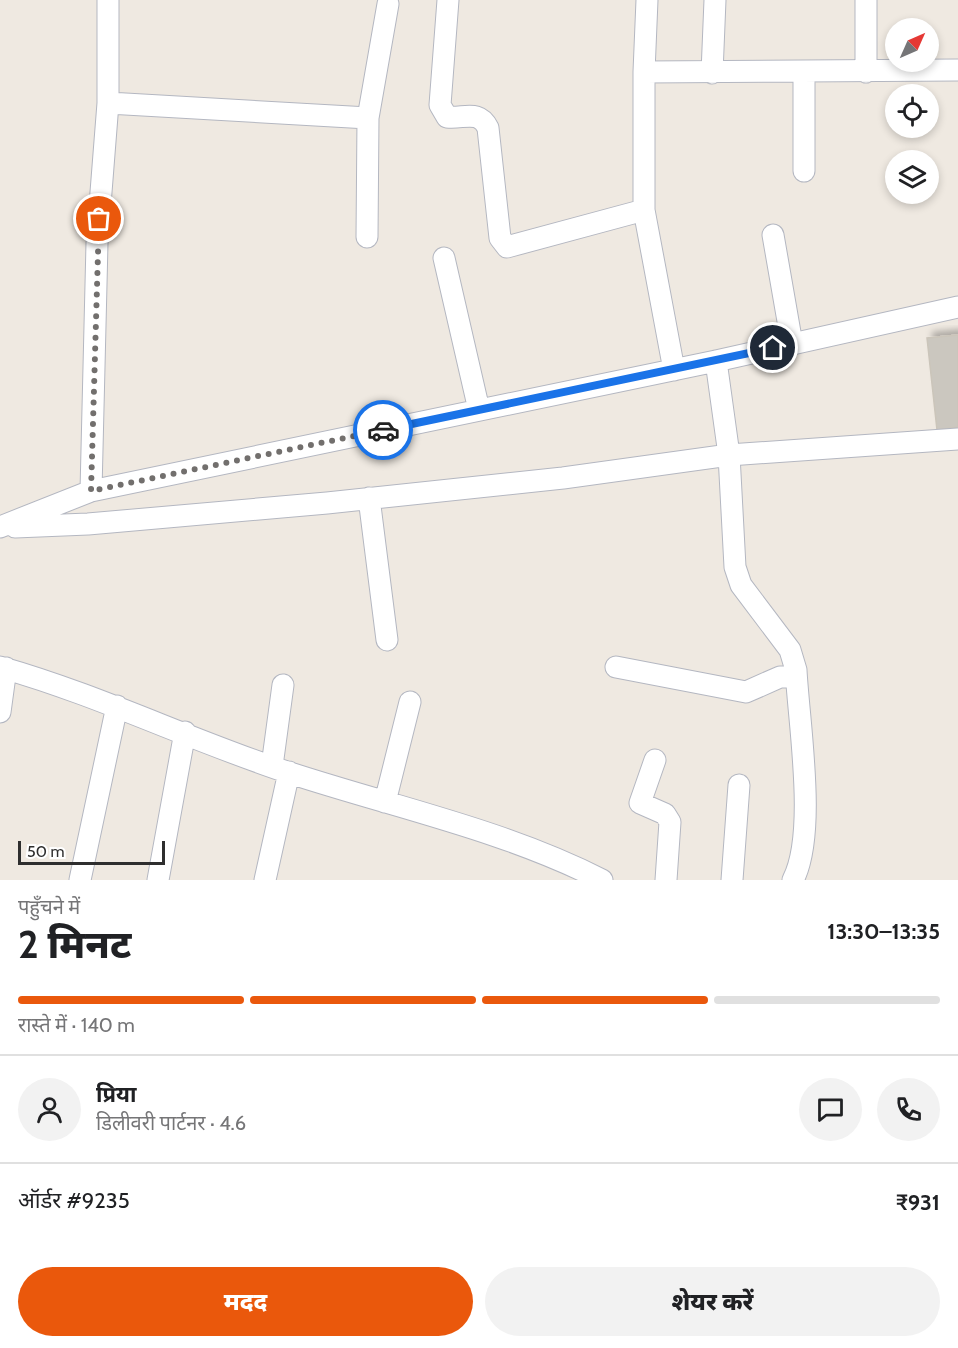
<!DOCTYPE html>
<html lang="hi">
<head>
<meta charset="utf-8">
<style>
	:root { --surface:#fff; --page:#f2f2f2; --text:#202124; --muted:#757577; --line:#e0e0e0; --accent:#ea580c }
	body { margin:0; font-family:Cabin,"Noto Sans Devanagari",sans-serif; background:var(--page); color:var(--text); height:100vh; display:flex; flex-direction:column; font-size:22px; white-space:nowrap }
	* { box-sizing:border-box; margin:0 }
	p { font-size:20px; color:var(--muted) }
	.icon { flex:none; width:33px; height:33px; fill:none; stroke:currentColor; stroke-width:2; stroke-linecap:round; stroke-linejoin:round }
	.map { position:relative; height:880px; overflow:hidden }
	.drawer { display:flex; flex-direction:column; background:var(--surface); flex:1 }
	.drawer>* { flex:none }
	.needle { width:39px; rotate:45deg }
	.fabs { position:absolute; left:885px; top:18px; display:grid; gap:12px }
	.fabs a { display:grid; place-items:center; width:54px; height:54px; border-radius:50%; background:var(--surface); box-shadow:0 3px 9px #0003; font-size:30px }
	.scale { position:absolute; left:18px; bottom:15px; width:147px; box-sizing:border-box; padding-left:6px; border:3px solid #2e2e2e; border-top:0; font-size:16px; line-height:21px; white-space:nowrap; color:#2e2e2e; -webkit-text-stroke:4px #fff; paint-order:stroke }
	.pin { position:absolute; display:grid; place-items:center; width:51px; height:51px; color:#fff; margin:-26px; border:3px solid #fff; border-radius:50%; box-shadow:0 2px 6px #0007 }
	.courier { position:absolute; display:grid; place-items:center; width:60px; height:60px; margin:-30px; border:4px solid #1a73e8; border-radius:50%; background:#fff; color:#222; box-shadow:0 2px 8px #0007 }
	.headline em { font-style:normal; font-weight:800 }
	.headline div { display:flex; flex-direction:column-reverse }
	.headline { display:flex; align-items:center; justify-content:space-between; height:102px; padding:0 18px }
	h1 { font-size:39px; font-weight:800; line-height:45px }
	.bar { display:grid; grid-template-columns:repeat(4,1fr); gap:9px 6px; align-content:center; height:72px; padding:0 18px }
	.bar i { height:8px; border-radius:4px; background:var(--line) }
	.bar .active { background:var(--accent) }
	.bar p { grid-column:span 4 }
	.line { display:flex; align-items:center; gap:15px; padding:0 18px; border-top:2px solid var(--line) }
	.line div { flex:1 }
	.round { display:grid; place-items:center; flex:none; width:63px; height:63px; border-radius:32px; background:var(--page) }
	.button { display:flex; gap:12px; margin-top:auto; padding:12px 18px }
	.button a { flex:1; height:69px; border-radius:36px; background:var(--accent); color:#fff; font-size:24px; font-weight:800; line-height:69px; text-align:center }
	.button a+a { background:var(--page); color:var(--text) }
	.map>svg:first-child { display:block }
</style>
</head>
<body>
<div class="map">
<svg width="958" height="880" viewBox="0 0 958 880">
	<defs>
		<filter id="shadow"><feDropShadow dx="5.5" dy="-5.5" stdDeviation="3" flood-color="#0004"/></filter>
	</defs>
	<rect width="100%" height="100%" fill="#efe9e1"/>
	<path fill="#cbc7bf" stroke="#cbc5ba" stroke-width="1.5" filter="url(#shadow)" d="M 958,335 L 958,427 L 937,430 L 927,338 Z"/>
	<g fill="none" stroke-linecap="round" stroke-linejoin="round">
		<g stroke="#b4b7c1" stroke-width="23">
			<path id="minor" d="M 448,0 L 440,105 L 447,117 C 464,119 479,109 488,128 L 500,238 L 507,247 L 644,210 L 644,72 L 647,0
				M 866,0 L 866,72
				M 644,72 L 958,70
				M 712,73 L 715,0
				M 804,73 L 804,171
				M 108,103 L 368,118
				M 644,210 L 674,370
				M 773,235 L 792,344
				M 367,237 L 368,118 L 388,4
				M 444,258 L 479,410
				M 716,361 L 729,455 L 735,567 L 741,585 L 790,650 L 796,670 C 799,726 817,833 793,880
				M 91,491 L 97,243 L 108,103 L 108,0
				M 369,498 L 387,640
				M 0,527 L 91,491 L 716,361 L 958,307
				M 15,527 L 88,524 L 327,503 L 563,478 L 729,455 L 958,439
				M 0,667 C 99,695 192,741 290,773 C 394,807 504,830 602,880
				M 616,667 L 746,692 L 780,677 L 796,677
				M 0,712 L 6,668
				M 655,760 L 640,803 L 665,814 L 670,822 L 666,880
				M 272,766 L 283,685
				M 385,802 L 410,702
				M 80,880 L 117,706
				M 158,880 L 185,732
				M 265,880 L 289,772
				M 732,880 L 739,785"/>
		</g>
		<use href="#minor" stroke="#fff" stroke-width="21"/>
	</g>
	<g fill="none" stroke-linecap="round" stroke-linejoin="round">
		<path stroke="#726f6d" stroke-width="6" stroke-dasharray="0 10.8" d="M 99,219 L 91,491 L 383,430"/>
		<path stroke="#1a73e8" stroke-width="8" d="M 383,430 L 773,348"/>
	</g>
</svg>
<div class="fabs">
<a><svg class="needle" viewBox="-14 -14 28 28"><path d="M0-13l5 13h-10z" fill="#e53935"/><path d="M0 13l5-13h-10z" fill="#757577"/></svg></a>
<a><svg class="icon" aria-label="locate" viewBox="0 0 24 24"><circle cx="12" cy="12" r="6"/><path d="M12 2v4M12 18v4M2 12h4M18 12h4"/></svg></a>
<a><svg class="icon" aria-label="layers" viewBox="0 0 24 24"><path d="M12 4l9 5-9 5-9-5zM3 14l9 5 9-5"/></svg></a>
</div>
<div class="scale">50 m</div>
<div class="pin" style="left:99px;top:219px;background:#ea580c"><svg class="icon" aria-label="bag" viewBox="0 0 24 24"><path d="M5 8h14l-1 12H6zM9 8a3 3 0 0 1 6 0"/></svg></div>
<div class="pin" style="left:773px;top:348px;background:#1f2937"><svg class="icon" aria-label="home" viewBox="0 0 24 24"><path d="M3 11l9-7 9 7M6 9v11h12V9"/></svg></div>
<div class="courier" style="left:383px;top:430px"><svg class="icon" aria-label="car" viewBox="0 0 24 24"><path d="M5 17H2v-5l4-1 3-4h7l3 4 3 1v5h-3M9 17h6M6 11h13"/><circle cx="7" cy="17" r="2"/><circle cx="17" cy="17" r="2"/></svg></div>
</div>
<section class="drawer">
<div class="headline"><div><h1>2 मिनट</h1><p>पहुँचने में</p></div><em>13:30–13:35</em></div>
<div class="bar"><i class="active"></i><i class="active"></i><i class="active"></i><i></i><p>रास्ते में · 140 m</p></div>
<div class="line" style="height:108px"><a class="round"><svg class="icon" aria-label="person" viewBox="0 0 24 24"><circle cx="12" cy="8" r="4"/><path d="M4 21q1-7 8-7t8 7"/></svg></a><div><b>प्रिया</b><p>डिलीवरी पार्टनर · 4.6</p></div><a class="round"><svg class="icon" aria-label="chat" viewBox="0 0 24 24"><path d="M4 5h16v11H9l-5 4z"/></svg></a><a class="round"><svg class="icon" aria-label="phone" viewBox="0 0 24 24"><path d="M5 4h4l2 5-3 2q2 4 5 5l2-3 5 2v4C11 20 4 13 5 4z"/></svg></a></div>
<div class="line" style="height:78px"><div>ऑर्डर #9235</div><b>₹931</b></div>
<div class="button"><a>मदद</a><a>शेयर करें</a></div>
</section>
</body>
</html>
